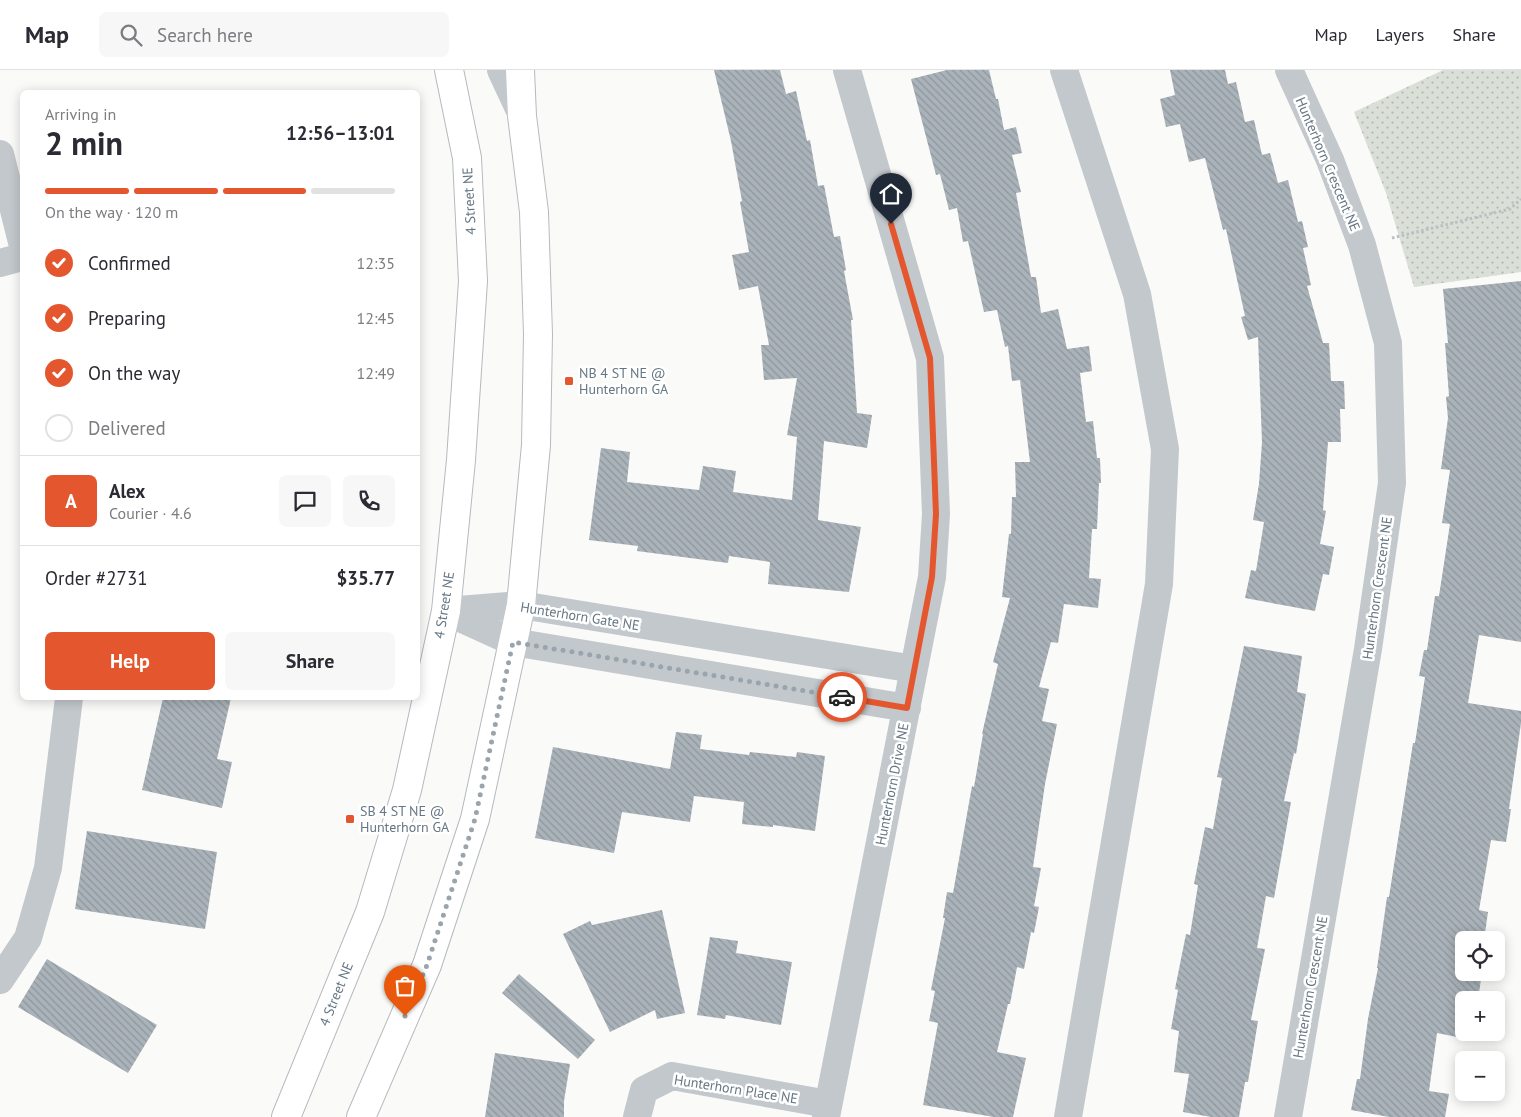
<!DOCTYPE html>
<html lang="en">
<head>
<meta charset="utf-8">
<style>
	:root { --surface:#fff; --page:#f7f7f7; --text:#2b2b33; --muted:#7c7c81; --line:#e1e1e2; --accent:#e4572e }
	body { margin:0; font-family:"PT Sans",sans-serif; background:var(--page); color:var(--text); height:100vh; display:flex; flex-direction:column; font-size:19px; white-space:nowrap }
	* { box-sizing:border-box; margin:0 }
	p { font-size:16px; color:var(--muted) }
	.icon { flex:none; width:28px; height:28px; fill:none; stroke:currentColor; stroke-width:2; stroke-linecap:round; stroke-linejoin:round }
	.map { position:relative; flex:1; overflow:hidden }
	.panel { position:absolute; left:20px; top:20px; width:400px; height:610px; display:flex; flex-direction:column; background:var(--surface); border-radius:8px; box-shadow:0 2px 12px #0003 }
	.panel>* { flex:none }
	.tools { position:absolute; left:1455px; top:861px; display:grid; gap:10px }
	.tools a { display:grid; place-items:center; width:50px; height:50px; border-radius:8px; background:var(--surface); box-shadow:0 2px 12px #0003; font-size:25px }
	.pin { position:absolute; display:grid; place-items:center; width:42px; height:42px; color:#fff; margin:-51px -21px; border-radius:50% 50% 50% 0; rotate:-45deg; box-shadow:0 0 5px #0007 }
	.pin .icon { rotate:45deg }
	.courier { position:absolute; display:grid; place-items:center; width:50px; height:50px; margin:-25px; border:4px solid #e4572e; border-radius:50%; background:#fff; color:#222; box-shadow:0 1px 6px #0007 }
	.head em { font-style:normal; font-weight:600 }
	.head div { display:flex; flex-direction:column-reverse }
	.head { display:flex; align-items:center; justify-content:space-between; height:85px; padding:0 25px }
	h1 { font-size:32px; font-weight:600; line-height:38px }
	.bar { display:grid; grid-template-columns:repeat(4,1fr); gap:8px 5px; align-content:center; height:60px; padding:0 25px }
	.bar i { height:6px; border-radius:4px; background:var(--line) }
	.bar .current { background:var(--accent) }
	.bar p { grid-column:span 4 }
	.line { display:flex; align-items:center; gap:12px; padding:0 25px; border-top:1px solid var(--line) }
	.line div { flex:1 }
	.round { display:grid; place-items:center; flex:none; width:52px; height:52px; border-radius:8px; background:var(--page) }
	ol { padding:0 25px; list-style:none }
	li { display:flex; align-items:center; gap:15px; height:55px }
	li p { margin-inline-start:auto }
	li .icon { padding:5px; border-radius:50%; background:var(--accent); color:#fff; stroke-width:4 }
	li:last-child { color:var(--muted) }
	li i { width:28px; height:28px; border:2px solid var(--line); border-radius:50% }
	.primary-button { display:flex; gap:10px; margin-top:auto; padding:10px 25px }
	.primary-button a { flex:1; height:58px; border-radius:8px; background:var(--accent); color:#fff; font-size:20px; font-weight:600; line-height:58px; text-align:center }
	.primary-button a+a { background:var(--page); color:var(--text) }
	header { display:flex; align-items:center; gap:30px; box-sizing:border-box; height:70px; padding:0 25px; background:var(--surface); border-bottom:1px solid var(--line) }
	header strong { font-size:24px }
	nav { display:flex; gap:28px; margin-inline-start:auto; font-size:18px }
	.search { width:350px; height:45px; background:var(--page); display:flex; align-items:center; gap:12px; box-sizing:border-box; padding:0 18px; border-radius:8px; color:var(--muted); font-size:19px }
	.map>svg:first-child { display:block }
</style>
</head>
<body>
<header>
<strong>Map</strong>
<div class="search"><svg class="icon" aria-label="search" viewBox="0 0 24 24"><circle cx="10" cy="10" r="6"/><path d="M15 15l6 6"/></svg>Search here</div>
<nav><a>Map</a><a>Layers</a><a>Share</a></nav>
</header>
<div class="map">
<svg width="1521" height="1047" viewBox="0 0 1521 1047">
	<defs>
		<pattern id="park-dots" width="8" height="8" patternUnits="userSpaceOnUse" patternTransform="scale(1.25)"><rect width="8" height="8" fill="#dadfd7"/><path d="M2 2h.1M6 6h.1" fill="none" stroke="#b4b9b4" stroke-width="1.8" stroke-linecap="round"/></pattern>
		<pattern id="building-back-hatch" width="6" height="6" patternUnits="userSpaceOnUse" patternTransform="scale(1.25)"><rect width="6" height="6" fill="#aab3b9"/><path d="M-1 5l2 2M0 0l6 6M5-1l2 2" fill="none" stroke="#8e969c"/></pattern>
	</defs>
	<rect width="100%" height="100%" fill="#fafaf8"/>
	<path fill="url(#park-dots)" d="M 1443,0 L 1521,0 L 1521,202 L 1414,217 L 1386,123 L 1354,42 Z"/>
	<path fill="url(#building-back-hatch)" d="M 714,0 L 780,0 L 786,24 L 796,21 L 807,71 L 810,70 L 818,116 L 824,115 L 834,167 L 840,166 L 846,200 L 844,201 L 853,250 L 851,250 L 857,343 L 872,345 L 867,378 L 824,371 L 818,450 L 861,457 L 849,522 L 768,514 L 770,492 L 729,486 L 728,493 L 637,481 L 638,476 L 589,470 L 601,378 L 630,382 L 627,412 L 699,420 L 703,396 L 736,401 L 733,422 L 792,430 L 797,367 L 787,365 L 797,308 L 764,310 L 761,275 L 769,275 L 758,216 L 739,220 L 732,185 L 749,182 L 740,132 L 742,131 L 731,71 Z
		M 947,0 L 989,0 L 996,29 L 998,29 L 1004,60 L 1016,57 L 1022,83 L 1012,85 L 1021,122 L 1016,123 L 1031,207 L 1036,207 L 1041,243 L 1058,239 L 1067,279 L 1089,276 L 1092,301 L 1080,303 L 1086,352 L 1093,351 L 1097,388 L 1100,388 L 1101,413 L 1099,413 L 1097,459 L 1092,459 L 1089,508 L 1101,509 L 1098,538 L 1064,534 L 1058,573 L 1051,572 L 1039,617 L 1049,619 L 1042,651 L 1057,654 L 1045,714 L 1033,797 L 1041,798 L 1034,836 L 1039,837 L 1034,863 L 1031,862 L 1024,899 L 1017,897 L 1010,934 L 1008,934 L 997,982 L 1026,988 L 1013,1047 L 994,1047 L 923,1035 L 938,953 L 929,951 L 935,921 L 931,920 L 945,848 L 943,848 L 947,822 L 953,823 L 972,716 L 974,717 L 983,664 L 982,664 L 998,594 L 993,592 L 1010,528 L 1002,527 L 1009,464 L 1011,464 L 1012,427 L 1016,427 L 1015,392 L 1030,392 L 1020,310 L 1012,311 L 1008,276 L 1005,277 L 997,240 L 984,242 L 968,171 L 963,172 L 957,138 L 949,140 L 940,104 L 936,105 L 911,9 Z
		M 1170,0 L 1225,0 L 1228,14 L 1236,12 L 1245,52 L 1254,50 L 1262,85 L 1270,83 L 1278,113 L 1288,110 L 1298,152 L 1302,151 L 1308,177 L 1303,178 L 1311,215 L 1307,216 L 1323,273 L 1329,273 L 1331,311 L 1344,311 L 1345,339 L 1340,339 L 1341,372 L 1328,372 L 1323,440 L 1326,441 L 1320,474 L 1334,477 L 1329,505 L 1323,504 L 1315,541 L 1245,528 L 1251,500 L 1256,501 L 1264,452 L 1253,450 L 1259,414 L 1262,372 L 1258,267 L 1248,270 L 1241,247 L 1245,246 L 1226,159 L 1223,160 L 1205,88 L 1189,92 L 1180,54 L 1166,57 L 1160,29 L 1175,25 Z
		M 1521,211 L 1521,572 L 1479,565 L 1468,633 L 1521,641 L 1521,653 L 1509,739 L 1511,739 L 1506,772 L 1491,770 L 1479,840 L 1488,842 L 1484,870 L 1464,870 L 1464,902 L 1482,902 L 1478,930 L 1464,930 L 1464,962 L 1473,962 L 1472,970 L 1437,963 L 1429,1021 L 1449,1024 L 1445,1047 L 1389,1047 L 1351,1040 L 1357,1009 L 1360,1009 L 1368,949 L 1378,898 L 1377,898 L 1387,827 L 1389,827 L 1413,673 L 1415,673 L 1425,607 L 1419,606 L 1424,580 L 1427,580 L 1435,526 L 1439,526 L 1450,454 L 1442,453 L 1450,400 L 1441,399 L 1448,348 L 1446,327 L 1449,326 L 1445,273 L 1448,273 L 1443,219 Z
		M 1244,576 L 1302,586 L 1297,622 L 1306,624 L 1296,684 L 1294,683 L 1284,731 L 1291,732 L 1274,828 L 1266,826 L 1257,878 L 1265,879 L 1251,950 L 1258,951 L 1248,1012 L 1245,1012 L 1239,1047 L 1211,1047 L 1183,1042 L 1189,1004 L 1174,1002 L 1179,961 L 1171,959 L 1178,920 L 1175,919 L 1186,864 L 1190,865 L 1198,815 L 1194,814 L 1205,757 L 1213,759 L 1222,708 L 1217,707 Z
		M 163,628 L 231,628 L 217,689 L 232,692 L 222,738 L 142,720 Z
		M 676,662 L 702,665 L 700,679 L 749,685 L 750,682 L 796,687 L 797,682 L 825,686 L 815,761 L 773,755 L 773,757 L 742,754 L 744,732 L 694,726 L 690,752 L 622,742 L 614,783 L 535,768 L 553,677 L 670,699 Z
		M 87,761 L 217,782 L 205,859 L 75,839 Z
		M 662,840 L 685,943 L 657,949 L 655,940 L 610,962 L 563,864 L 590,851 L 592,855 Z
		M 710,867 L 738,871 L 736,883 L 792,892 L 781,955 L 726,945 L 725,949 L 697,945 Z
		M 47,889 L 157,955 L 128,1003 L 18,937 Z
		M 519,904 L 595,970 L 578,989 L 502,923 Z
		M 495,983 L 570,994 L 564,1031 L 564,1047 L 485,1047 Z"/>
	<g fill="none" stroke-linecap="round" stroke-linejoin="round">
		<g stroke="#b5babe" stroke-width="30">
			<path id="major" d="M 286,1047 L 370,842 L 407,720 L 446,541 L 461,390 L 473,211 L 467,88 L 449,0
				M 361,1047 L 427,895 L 475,749 L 521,535 L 536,375 L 538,264 L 534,142 L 522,46 L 520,0"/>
		</g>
		<path stroke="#bbbfc2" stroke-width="3" stroke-dasharray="2.5 2.5" stroke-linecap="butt" d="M 1392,168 L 1510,139 L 1521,129"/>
		<path stroke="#c3c8cc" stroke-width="28" d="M 501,0 L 522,45
			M 1064,0 L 1137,224 L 1165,379 L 1159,514 L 1068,1047
			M 0,84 L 22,172
			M 0,193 L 22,187
			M 446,541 L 521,535 L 914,599
			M 447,542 L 513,572 L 907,638
			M 0,910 L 28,868 L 48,798 L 69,628
			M 637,1047 L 644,1020 L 672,1006 L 828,1034
			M 826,1047 L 932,507 L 936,444 L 930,288 L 847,0
			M 1288,1047 L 1368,579 L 1392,413 L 1388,273 L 1362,175 L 1330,90 L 1289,0"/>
		<use href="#major" stroke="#fff" stroke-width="28"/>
	</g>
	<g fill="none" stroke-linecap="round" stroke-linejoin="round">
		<path stroke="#99a4ac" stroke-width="5" stroke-dasharray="0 9" d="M 405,946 L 427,895 L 475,749 L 513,572 L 842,627"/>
		<path stroke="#e4572e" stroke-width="6" d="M 842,627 L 907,638 L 932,507 L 936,444 L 930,288 L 891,154"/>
	</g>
	<g fill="#e4572e" stroke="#fff" stroke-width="2">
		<rect x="564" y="306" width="10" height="10" rx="2.5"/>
		<rect x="345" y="744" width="10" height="10" rx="2.5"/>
	</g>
	<g text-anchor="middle" stroke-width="5" stroke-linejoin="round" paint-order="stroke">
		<g font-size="14" fill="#657683" stroke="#fff">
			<text transform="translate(1328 94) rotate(67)" y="5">Hunterhorn Crescent NE</text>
			<text transform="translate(469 131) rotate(-93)" y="5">4 Street NE</text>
			<text transform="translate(1377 518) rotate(-82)" y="5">Hunterhorn Crescent NE</text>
			<text transform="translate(444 535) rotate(-81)" y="5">4 Street NE</text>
			<text transform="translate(580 546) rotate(9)" y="5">Hunterhorn Gate NE</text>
			<text transform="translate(892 714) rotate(-79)" y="5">Hunterhorn Drive NE</text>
			<text transform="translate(1310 917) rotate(-80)" y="5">Hunterhorn Crescent NE</text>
			<text transform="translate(336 924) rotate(-68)" y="5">4 Street NE</text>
			<text transform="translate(736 1019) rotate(9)" y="5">Hunterhorn Place NE</text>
		</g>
		<g font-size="14" fill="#657683" stroke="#fff" text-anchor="start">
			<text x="579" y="308">NB 4 ST NE @<tspan x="579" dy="16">Hunterhorn GA</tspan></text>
			<text x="360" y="746">SB 4 ST NE @<tspan x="360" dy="16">Hunterhorn GA</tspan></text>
		</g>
	</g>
</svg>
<div class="tools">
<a><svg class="icon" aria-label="locate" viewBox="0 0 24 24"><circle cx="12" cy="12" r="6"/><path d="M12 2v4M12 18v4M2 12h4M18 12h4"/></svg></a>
<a>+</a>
<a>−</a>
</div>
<div class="pin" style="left:405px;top:946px;background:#ea580c"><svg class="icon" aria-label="bag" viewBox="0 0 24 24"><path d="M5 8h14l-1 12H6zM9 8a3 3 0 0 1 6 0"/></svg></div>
<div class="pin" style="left:891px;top:154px;background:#1f2937"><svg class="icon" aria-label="home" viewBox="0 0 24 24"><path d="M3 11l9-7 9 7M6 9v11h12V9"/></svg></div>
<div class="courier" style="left:842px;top:627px"><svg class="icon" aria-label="car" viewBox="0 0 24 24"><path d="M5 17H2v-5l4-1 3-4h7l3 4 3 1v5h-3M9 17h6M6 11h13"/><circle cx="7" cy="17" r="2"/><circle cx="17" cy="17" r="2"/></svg></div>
<section class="panel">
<div class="head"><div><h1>2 min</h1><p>Arriving in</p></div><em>12:56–13:01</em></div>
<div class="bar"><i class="current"></i><i class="current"></i><i class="current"></i><i></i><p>On the way · 120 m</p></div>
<ol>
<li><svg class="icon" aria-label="check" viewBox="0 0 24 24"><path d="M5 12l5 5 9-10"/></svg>Confirmed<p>12:35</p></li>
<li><svg class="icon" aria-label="check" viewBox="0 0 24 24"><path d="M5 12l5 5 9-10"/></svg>Preparing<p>12:45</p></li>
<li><svg class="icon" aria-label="check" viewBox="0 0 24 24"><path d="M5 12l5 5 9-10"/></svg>On the way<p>12:49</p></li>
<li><i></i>Delivered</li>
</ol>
<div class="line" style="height:90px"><b class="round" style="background:var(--accent);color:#fff">A</b><div><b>Alex</b><p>Courier · 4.6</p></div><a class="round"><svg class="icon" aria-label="chat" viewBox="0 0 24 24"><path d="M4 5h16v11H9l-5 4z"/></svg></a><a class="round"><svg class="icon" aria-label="phone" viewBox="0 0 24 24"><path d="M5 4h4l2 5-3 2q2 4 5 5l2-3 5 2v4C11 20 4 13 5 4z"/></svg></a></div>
<div class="line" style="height:65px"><div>Order #2731</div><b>$35.77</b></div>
<div class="primary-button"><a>Help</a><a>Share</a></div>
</section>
</div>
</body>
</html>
